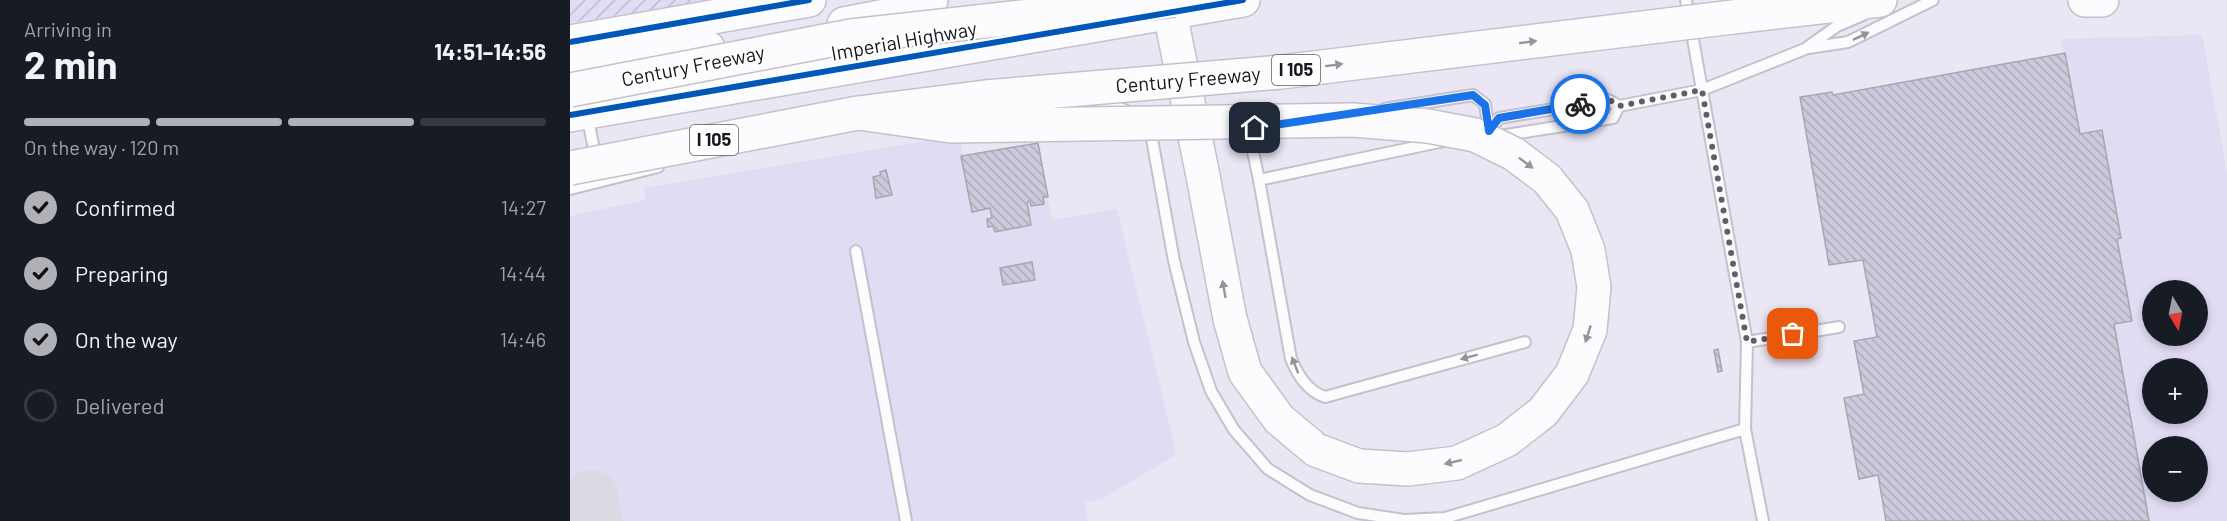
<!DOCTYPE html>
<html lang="en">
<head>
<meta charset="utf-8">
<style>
	:root { --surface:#171b24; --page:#242831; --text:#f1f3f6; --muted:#9ea1a6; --line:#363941; --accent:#b0b0b7 }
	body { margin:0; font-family:Barlow,sans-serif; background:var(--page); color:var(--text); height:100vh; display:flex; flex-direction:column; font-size:22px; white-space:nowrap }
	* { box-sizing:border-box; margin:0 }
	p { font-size:20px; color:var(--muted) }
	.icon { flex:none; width:33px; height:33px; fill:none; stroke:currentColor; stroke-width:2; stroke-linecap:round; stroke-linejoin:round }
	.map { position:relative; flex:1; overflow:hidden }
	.drawer { display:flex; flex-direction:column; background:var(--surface); width:570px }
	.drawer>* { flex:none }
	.needle { width:39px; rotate:170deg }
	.buttons { position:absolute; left:1572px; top:280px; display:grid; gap:12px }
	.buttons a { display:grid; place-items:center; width:66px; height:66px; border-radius:50%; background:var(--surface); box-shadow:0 3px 9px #0003; font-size:30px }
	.pin { position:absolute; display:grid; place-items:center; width:51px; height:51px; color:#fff; margin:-26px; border-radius:12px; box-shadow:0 3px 9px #0006 }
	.courier { position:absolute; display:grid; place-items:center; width:60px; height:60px; margin:-30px; border:4px solid #1a73e8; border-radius:50%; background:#fff; color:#222; box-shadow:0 2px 8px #0007 }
	.overview em { font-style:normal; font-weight:700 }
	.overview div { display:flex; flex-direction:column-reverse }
	.overview { display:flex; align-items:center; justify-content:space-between; height:102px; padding:0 24px }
	h1 { font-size:39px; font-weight:700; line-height:45px }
	.bar { display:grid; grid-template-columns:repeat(4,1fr); gap:9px 6px; align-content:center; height:72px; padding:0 24px }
	.bar i { height:8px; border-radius:4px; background:var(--line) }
	.bar .current { background:var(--accent) }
	.bar p { grid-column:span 4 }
	ol { padding:0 24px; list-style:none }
	li { display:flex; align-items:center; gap:18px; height:66px }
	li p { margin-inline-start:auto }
	li .icon { padding:6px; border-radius:50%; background:var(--accent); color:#111; stroke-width:4 }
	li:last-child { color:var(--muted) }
	li i { width:33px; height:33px; border:3px solid var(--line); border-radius:50% }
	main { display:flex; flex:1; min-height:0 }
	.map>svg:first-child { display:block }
</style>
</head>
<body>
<main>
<section class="drawer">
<div class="overview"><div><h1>2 min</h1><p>Arriving in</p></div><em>14:51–14:56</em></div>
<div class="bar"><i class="current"></i><i class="current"></i><i class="current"></i><i></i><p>On the way · 120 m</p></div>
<ol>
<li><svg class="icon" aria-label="check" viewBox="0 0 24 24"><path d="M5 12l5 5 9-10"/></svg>Confirmed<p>14:27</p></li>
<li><svg class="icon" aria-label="check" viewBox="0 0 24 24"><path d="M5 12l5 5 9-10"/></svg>Preparing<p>14:44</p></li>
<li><svg class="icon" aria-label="check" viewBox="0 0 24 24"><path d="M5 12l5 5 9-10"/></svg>On the way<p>14:46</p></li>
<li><i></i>Delivered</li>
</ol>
</section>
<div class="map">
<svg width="1657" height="521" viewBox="0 0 1657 521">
	<defs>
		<pattern id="industrial-furrows" width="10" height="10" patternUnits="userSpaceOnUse" patternTransform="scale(1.5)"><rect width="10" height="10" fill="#e1dbf3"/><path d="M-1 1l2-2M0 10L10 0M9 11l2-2" fill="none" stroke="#c0bbd0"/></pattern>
		<pattern id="building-back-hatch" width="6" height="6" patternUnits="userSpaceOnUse" patternTransform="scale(1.5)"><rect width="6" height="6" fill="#cdc8db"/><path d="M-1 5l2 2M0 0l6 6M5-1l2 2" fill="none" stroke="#afabbc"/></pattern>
	</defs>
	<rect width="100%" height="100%" fill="#eae6f4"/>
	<path fill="#e1dbf3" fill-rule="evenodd" d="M 1632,35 L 1657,172 L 1657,521 L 1574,521 L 1491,39 ZM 1582,291 L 1628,291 L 1628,336 L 1582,336 ZM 1582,369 L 1628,369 L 1628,414 L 1582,414 ZM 1582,447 L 1628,447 L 1628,492 L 1582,492 Z
		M 389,135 L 403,207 L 476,195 L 483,220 L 547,209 L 606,452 L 604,456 L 532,499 L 515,502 L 518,521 L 0,521 L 0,216 L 75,200 L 74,188 Z"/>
	<path fill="url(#industrial-furrows)" d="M 0,0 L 139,0 L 0,23 Z"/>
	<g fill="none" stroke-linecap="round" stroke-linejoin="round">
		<path stroke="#dbd9e2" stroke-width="52" d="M 22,496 L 26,521"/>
	</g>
	<path fill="url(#building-back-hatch)" stroke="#a9a5b0" stroke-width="1.5" d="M 1495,53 L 1510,134 L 1532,130 L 1551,238 L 1547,239 L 1562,321 L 1544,324 L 1579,521 L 1316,521 L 1308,475 L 1289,479 L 1274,398 L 1294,394 L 1284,341 L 1307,337 L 1293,260 L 1259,265 L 1230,97 L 1262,92 L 1263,95 Z
		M 468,143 L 478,197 L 473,197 L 474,204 L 461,206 L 460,201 L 457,202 L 461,225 L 425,232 L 423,226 L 418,227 L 417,219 L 422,218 L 420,208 L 402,212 L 391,156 Z
		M 316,170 L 322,195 L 306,198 L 303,177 L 311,175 L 310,172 Z
		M 462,262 L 465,280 L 433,285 L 430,268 Z
		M 1148,349 L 1152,371 L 1148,372 L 1144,350 Z"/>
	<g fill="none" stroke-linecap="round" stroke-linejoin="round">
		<g stroke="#c4c1cc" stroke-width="14">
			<path id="service" d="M 1116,0 L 1177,342 L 1175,429 L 1193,521
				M 1238,48 L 1278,42 L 1363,0
				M 489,107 L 548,107 L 559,112
				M 814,109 L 903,95 L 915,104 L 919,131
				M 17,114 L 26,160
				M 576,128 L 582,139 L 604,261 L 624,342 L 641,391 L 664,430 L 698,469 L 740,495 L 788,513 L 834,520 L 875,518 L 1175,429
				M 919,131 L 929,118 L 1038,100 L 1049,106 L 1132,90 L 1235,49 L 1267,26 L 1293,15
				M 930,136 L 1043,118 L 1049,106
				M 874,141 L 689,180 L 721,359 C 728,375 737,391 755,397 L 955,342
				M 689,180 L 681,142 L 685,128 L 689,127
				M 0,189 L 88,167
				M 286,251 L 336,521
				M 1177,342 L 1269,327"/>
		</g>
		<g stroke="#c4c1cc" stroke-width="36">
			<path id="primary" d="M 274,24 L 331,13 L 359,3 L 361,0
				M 0,42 L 239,0
				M 0,72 L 138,48
				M 0,115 L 673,0"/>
		</g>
		<g stroke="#c4c1cc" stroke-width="36">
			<path id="motorway" d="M 1515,0 L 1532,0
				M 600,13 L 633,176 L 660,319 L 675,372 L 709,419 L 746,450
				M 1163,17 L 1310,0"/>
		</g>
		<use href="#service" stroke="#fcfbfd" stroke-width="10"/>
		<use href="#primary" stroke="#fcfbfd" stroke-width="33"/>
		<use href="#motorway" stroke="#fcfbfd" stroke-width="33"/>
		<g stroke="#c4c1cc" stroke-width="36" stroke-linecap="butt">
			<path id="motorway-bridge" d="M 0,90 L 281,36 L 604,0
				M 288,113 L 381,126 L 783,120 L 858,126 L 905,135 L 944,154 L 977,179 L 1002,210 L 1018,250 L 1024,287 L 1020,330 L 1002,374 L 973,412 L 937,440 L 887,463 L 838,469 L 789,466 L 746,450
				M 0,168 L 288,113 L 415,97 L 711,72 L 1163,17"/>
		</g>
		<use href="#motorway-bridge" stroke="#fcfbfd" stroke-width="33"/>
		<g stroke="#fff" stroke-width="10">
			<path id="cycleway" d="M 0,42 L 239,0
				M 0,115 L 673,0"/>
		</g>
		<use href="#cycleway" stroke="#0057b8" stroke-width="6"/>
	</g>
	<defs><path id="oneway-solid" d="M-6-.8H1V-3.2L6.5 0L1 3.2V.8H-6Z" transform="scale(1.5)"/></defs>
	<g fill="#959499">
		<use href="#oneway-solid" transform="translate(1291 36) rotate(-26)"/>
		<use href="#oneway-solid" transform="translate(958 42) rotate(-7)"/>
		<use href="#oneway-solid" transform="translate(764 65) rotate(-7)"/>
		<use href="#oneway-solid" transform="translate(956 163) rotate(37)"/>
		<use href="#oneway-solid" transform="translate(654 289) rotate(-100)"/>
		<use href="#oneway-solid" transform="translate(1018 334) rotate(108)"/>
		<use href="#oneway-solid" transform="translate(899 357) rotate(165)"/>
		<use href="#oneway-solid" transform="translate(725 365) rotate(-111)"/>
		<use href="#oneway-solid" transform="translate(883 462) rotate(167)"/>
	</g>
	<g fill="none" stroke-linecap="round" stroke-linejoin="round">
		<path stroke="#615e69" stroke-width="6" stroke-dasharray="0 10.8" d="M 1010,104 L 1038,99 L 1049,106 L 1132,90 L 1177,342 L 1223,334"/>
		<path stroke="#1a73e8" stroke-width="8" d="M 685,128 L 903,95 L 915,105 L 919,131 L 929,118 L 1010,104"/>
	</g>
	<g text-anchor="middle" stroke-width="4.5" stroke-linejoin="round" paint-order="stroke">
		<g fill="#fff" stroke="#5d5b62" stroke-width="1.5">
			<rect x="702" y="55" width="48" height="30" rx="4.5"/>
			<rect x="120" y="125" width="48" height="30" rx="4.5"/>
		</g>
		<g font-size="18" font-weight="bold" fill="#17151e">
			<text x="726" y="76">I 105</text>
			<text x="144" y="146">I 105</text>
		</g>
		<g font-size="20" fill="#17151e" stroke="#fff">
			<text transform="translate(334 41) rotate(-10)" y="7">Imperial Highway</text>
			<text transform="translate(123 66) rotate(-11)" y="7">Century Freeway</text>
			<text transform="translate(618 80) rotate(-5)" y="7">Century Freeway</text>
		</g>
	</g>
</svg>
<div class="buttons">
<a><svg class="needle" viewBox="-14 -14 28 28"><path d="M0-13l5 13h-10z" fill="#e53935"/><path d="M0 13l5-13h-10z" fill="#9ea1a6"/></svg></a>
<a>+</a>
<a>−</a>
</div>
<div class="pin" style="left:1223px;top:334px;background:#ea580c"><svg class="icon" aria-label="bag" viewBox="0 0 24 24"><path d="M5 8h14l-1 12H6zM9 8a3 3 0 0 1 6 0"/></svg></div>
<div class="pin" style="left:685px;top:128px;background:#1f2937"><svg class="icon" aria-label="home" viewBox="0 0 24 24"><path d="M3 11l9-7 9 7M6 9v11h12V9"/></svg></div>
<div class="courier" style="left:1010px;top:104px"><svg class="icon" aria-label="bike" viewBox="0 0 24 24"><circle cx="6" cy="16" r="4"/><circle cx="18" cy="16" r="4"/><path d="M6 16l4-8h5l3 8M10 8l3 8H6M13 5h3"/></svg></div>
</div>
</main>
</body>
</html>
